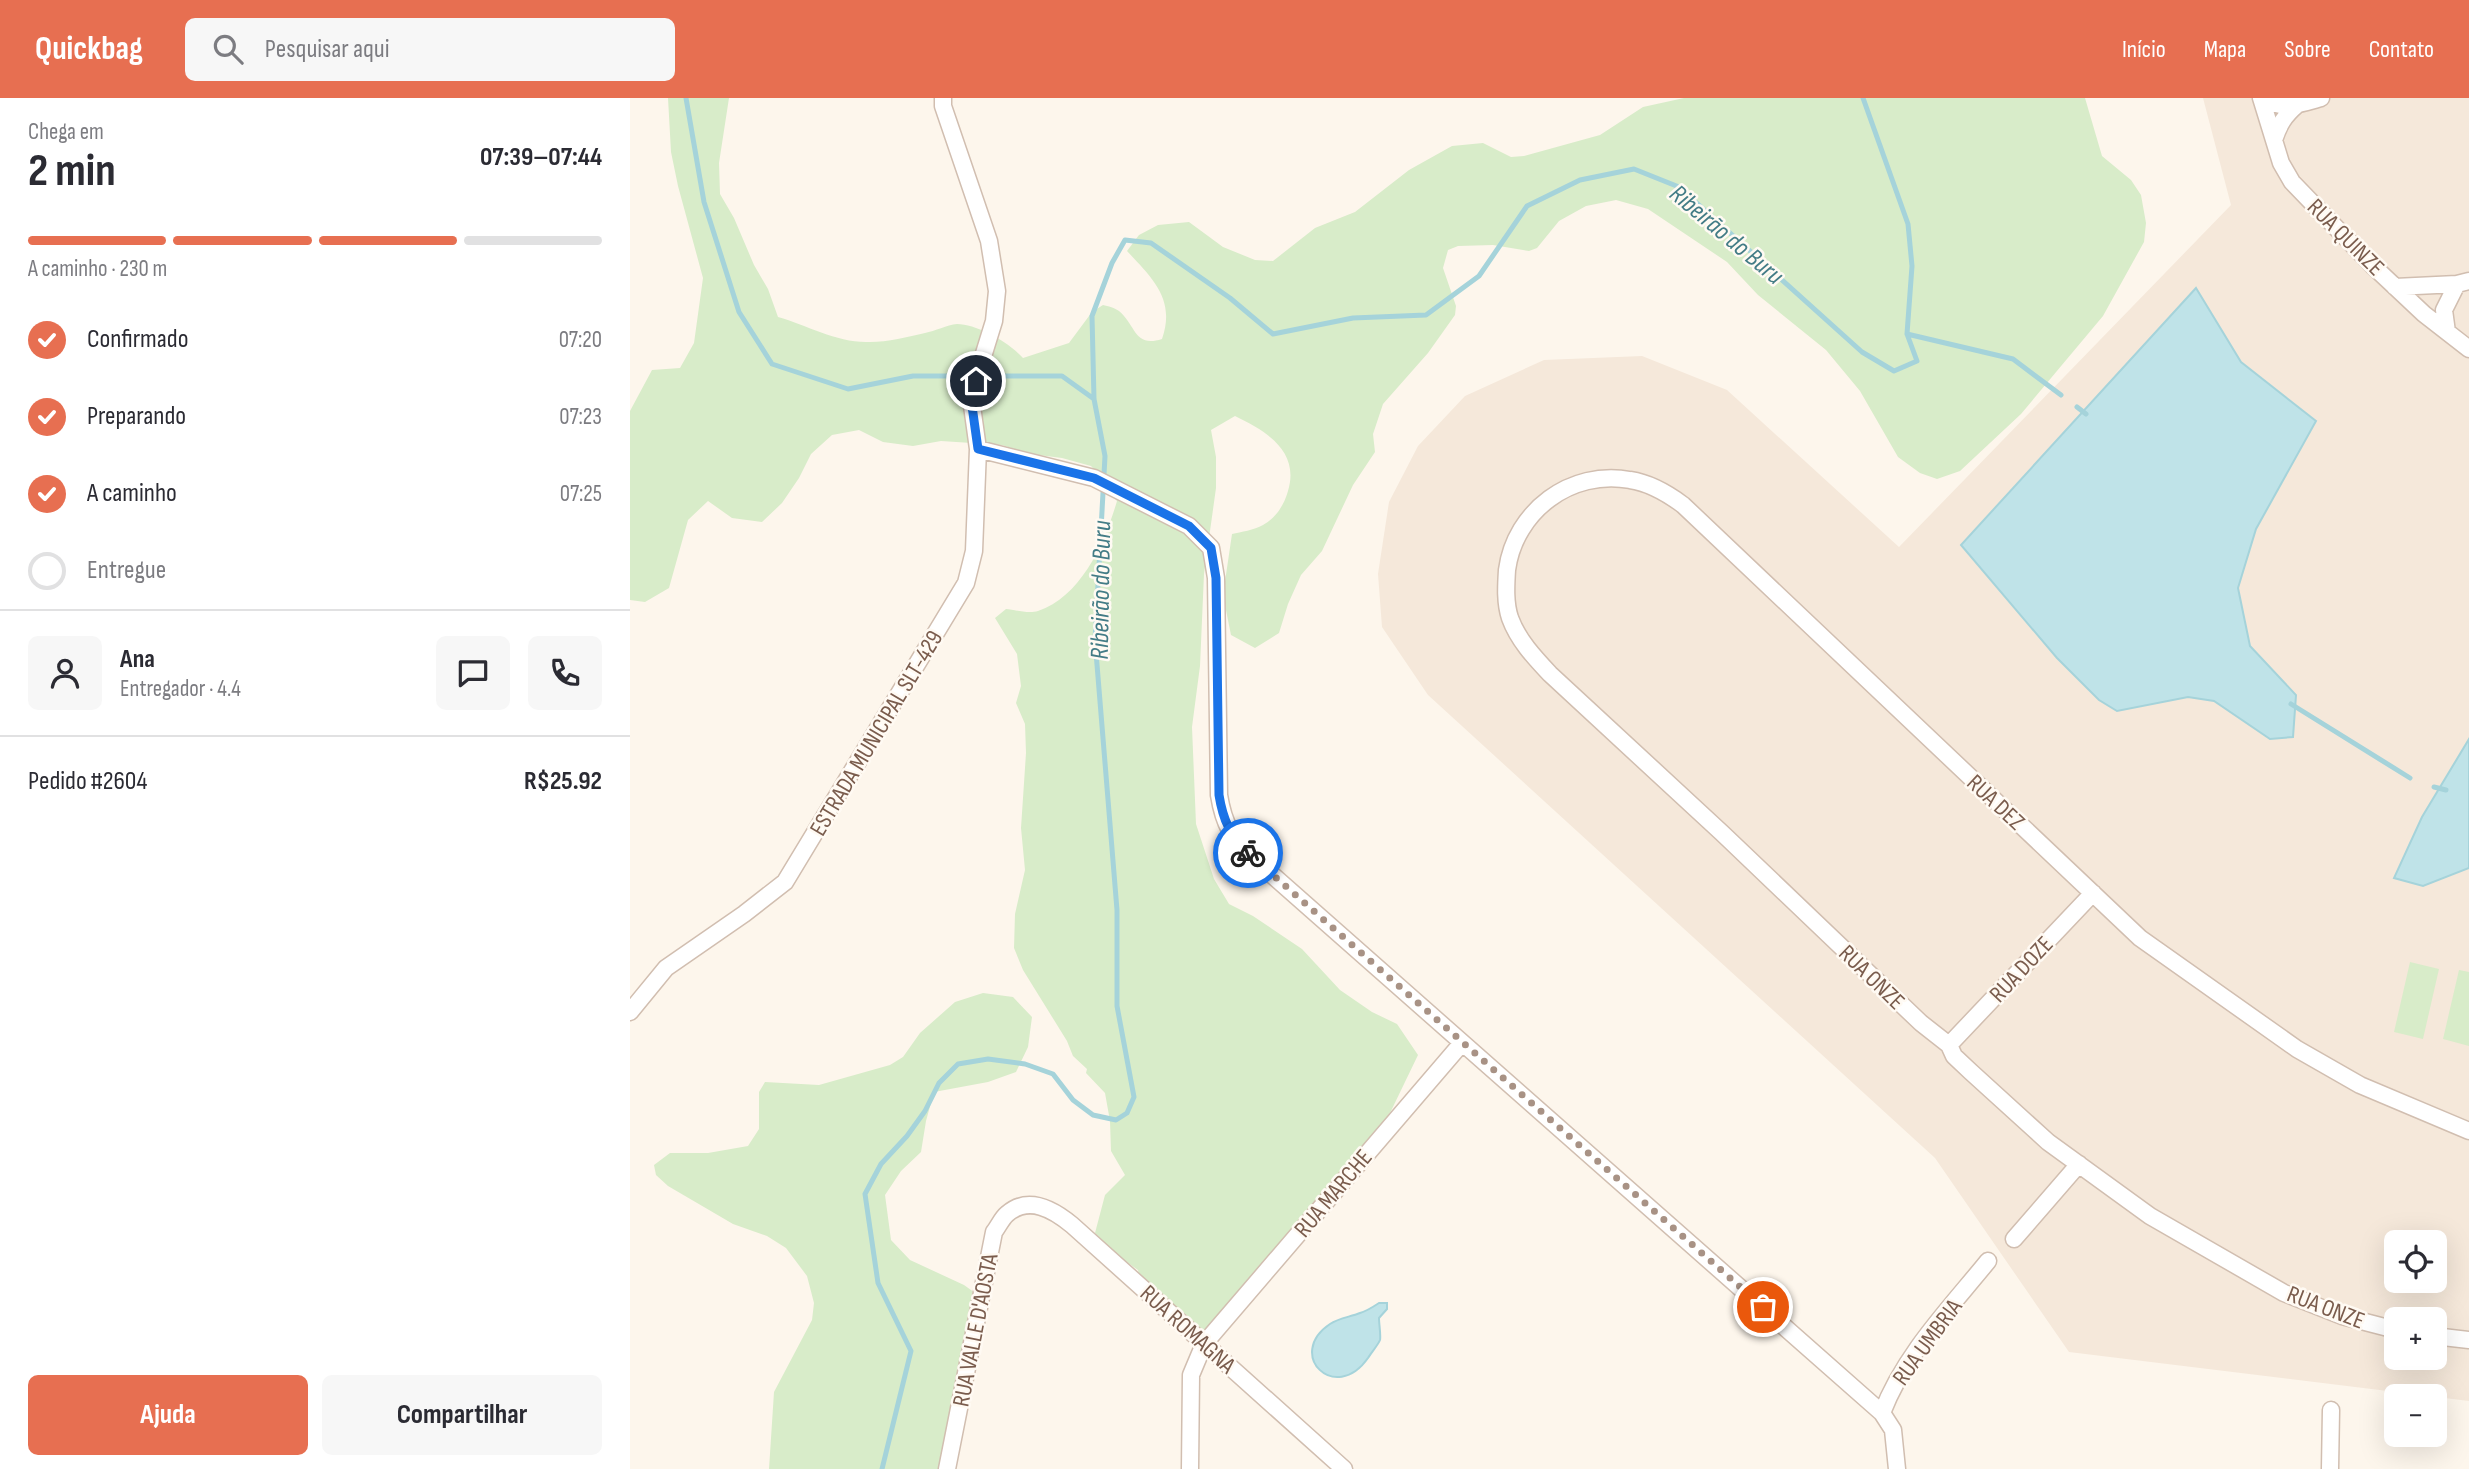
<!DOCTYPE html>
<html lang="pt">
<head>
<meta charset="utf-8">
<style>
	:root { --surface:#fff; --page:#f7f7f7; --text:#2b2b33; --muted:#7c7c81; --line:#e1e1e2; --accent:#e76f51 }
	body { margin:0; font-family:"Sofia Sans Condensed",sans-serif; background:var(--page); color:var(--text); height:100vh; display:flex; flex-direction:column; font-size:26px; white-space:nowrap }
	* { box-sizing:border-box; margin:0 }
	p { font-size:23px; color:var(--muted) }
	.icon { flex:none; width:38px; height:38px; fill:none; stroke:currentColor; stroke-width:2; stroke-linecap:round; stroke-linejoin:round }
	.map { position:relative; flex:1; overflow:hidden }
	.sheet { display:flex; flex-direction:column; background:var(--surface); width:630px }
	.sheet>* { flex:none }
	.fabs { position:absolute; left:1754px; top:1132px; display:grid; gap:14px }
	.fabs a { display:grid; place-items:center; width:63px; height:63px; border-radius:10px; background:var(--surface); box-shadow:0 7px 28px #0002; font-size:35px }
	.pin { position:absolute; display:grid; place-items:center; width:60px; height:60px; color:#fff; margin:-30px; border:4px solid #fff; border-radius:50%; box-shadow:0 2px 7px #0007 }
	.courier { position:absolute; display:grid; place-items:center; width:70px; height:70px; margin:-35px; border:5px solid #1a73e8; border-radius:50%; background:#fff; color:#222; box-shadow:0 2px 9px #0007 }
	.headline em { font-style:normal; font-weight:700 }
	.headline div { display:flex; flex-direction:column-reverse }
	.headline { display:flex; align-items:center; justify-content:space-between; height:119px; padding:0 28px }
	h1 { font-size:46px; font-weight:700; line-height:52px }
	.bar { display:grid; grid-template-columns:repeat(4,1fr); gap:10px 7px; align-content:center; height:84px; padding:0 28px }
	.bar i { height:9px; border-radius:5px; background:var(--line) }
	.bar .selected { background:var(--accent) }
	.bar p { grid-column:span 4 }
	.line { display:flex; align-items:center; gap:18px; padding:0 28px; border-top:2px solid var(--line) }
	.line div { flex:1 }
	.round { display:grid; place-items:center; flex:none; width:74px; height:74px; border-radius:10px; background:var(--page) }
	ol { padding:0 28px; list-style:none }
	li { display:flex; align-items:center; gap:21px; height:77px }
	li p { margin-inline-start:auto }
	li .icon { padding:7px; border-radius:50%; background:var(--accent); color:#fff; stroke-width:4 }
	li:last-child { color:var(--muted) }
	li i { width:38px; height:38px; border:4px solid var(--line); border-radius:50% }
	.cta { display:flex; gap:14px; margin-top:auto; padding:14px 28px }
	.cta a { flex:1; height:80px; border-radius:10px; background:var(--accent); color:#fff; font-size:28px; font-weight:700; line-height:80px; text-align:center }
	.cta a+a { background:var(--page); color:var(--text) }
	header { display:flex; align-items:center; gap:42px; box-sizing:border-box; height:98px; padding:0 35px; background:var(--accent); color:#fff }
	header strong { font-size:33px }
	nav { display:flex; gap:38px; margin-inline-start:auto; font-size:24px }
	.search { width:490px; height:63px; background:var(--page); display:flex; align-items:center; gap:18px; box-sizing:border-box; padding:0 24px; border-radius:10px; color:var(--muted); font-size:26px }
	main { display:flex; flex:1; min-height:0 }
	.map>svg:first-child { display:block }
</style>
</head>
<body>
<header>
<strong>Quickbag</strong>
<div class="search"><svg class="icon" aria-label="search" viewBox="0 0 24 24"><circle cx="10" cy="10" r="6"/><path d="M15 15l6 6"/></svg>Pesquisar aqui</div>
<nav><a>Início</a><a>Mapa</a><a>Sobre</a><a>Contato</a></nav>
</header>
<main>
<section class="sheet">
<div class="headline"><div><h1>2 min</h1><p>Chega em</p></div><em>07:39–07:44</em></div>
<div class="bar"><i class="selected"></i><i class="selected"></i><i class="selected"></i><i></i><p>A caminho · 230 m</p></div>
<ol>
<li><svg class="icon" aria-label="check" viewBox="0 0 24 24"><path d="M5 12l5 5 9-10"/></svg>Confirmado<p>07:20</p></li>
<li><svg class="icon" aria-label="check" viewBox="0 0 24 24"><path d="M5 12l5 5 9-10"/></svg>Preparando<p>07:23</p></li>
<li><svg class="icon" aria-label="check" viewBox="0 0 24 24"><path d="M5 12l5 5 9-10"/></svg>A caminho<p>07:25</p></li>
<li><i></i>Entregue</li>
</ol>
<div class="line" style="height:126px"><a class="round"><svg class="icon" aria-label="person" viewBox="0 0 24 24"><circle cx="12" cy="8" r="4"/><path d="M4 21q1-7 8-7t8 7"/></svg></a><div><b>Ana</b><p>Entregador · 4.4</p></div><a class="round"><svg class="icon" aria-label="chat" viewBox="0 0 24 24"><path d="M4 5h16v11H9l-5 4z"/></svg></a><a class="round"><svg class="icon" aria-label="phone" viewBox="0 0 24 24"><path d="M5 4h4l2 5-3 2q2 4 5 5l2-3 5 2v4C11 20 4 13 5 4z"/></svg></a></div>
<div class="line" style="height:91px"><div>Pedido #2604</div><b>R$25.92</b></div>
<div class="cta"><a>Ajuda</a><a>Compartilhar</a></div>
</section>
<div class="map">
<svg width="1839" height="1371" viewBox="0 0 1839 1371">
	<rect width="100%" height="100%" fill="#fdf6ec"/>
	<path fill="#f5e8da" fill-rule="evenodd" d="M 1573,0 L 1839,0 L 1839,1303 L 1439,1254 L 1305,1060 L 798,597 L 752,529 L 748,476 L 759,404 L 788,348 L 835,298 L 914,262 L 1012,258 L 1097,292 L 1269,449 L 1601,107 ZM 1766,1144 L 1804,1144 L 1804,1183 L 1766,1183 ZM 1766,1222 L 1804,1222 L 1804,1260 L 1766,1260 Z"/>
	<path fill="#d8ecc9" d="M 38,0 L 99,0 L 89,65 L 90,96 L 104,120 L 124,167 L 138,191 L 148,219 C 176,227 206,244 236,244 C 254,245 277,239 295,235 C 305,233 317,227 327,226 C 347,226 380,245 393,260 L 439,245 L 462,214 L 473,207 C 478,208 485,210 489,213 C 506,227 504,250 532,241 C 546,201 522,180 497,153 L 509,137 L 528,127 L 559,124 L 593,149 L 625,162 L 643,163 L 685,130 L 725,114 L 779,72 L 822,48 L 853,45 L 881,59 L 894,58 L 970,37 L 1013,9 L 1054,0 L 1455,0 L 1472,58 L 1501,82 L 1511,97 L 1516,125 L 1514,144 L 1473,218 L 1391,316 L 1330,373 L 1307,381 L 1290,375 L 1268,359 L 1230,293 L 1196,252 L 1128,197 L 1097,164 L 1018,111 L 986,102 L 956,108 L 929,123 L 907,150 L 899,153 L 863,147 L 828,148 L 818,152 L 813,170 L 826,208 L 825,217 L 798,255 L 753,306 L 743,336 L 745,354 L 723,387 L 692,453 L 671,477 L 658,506 L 649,535 L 625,550 L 601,537 L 593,497 L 602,436 C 611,434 624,432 633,427 C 646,420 654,407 658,393 C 670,353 636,333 605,318 L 581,332 L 586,359 L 586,390 L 574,476 L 570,568 L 562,629 L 566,726 L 584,781 L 599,806 L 623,818 L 672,851 L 710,892 L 742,914 L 767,926 L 788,957 L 761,1013 L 695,1108 L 579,1237 L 543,1207 L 513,1199 L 508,1172 L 484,1155 L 465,1135 L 475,1097 L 495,1077 L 481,1053 L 480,1023 L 475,995 L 456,975 L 457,971 L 443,958 L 437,943 L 393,872 L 384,850 L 385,816 L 395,772 L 391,730 L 396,655 L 395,626 L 386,605 L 391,588 L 387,556 L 365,520 L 376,511 C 385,512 399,516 408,513 C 452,498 475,444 487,403 L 476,391 L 480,388 L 461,368 L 432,360 L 401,356 L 372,347 L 311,343 L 283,348 L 253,344 L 229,332 L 202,337 L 181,356 L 169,380 L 152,405 L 132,424 L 102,420 L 78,403 L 58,422 L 39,490 L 15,504 L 0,502 L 0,313 L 22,272 L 50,270 L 64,245 L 73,180 L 48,88 L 41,54 Z
		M 1780,864 L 1809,871 L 1793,941 L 1764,934 Z
		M 1829,872 L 1839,874 L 1839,948 L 1813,941 Z
		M 353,895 L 383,899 L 402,919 L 398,949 L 386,974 L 358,984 L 304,994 L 296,1023 L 291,1054 L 271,1073 L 255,1097 L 261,1142 L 280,1162 L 334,1187 L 359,1205 L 349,1223 L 314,1371 L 139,1371 L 144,1294 L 182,1222 L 184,1205 L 177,1178 L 156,1150 L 137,1138 L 103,1126 L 38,1088 L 26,1077 L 24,1067 L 40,1055 L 78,1055 L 118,1048 L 129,1031 L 129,994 L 135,984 L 189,987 L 260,967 L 273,959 L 290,935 L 325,904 Z"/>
	<path fill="#bfe3e8" stroke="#a5d3da" stroke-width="2" d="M 1566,190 L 1611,264 L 1686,323 L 1626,431 L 1608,490 L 1620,548 L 1666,597 L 1663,639 L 1640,641 L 1584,603 L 1558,599 L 1487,613 L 1469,602 L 1427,560 L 1331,447 Z
		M 1839,641 L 1839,770 L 1793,788 L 1764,780 L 1792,719 Z
		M 749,1205 L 757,1205 L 757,1211 L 749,1220 C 749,1227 751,1236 750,1242 C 748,1247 741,1255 738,1260 C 705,1307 655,1256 700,1226 C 709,1220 720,1219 730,1215 C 737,1213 743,1209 749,1205 Z"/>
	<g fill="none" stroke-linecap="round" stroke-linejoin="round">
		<path stroke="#a5d3da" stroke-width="5" d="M 56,0 L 74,104 L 109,214 L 142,266 L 218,291 L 283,278 L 432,278 L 464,301
			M 1277,236 L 1383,261 L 1431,297
			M 1447,309 L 1456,316
			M 1661,606 L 1780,680
			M 1804,689 L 1816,692
			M 252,1371 L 281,1253 L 248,1185 L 235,1096 L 251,1066 L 277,1038 L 295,1013 L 309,985 L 328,966 L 358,961 L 395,966 L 423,976 L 443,1002 L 463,1017 L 486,1022 L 497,1015 L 504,999 L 487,908 L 487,812 L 465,542 L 475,358 L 464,301 L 462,218 L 482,165 L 495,142 L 521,145 L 600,200 L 643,236 L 723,220 L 796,217 L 849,178 L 897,108 L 950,82 L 1004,71 L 1049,89 L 1232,254 L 1264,273 L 1287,263 L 1277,236 L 1282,168 L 1278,126 L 1233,0"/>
		<g stroke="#d1beb0" stroke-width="19">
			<path id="minor" d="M 1631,0 L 1651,65 L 1662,84 L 1743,168 L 1794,216 L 1839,251
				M 1632,0 C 1652,13 1670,6 1691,0
				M 1644,42 C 1649,27 1654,18 1667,7
				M 1765,189 L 1827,186 L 1839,183
				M 1817,234 L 1814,212 L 1827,186
				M 348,351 L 464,380 L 559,428 L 581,450 L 586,480 L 589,697 C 594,728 602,739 623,760 L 1252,1315
				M 0,914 L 36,870 L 114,816 L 155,784 L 336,485 L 344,453 L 348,351 L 342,308 L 347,278 L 364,223 L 367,193 L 359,143 L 313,8 L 313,0
				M 1319,947 L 1463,795
				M 1384,1141 L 1449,1066
				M 1766,1232 L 1712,1218 L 1654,1195 L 1520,1118 L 1418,1044 L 1341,974 L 1324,958 L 1319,947 L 1291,925 L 1092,735 L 920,576 C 904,559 888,542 880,520 C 875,505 876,488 877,472 C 885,413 941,371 1000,382 C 1020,385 1037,395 1053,407 L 1510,840 L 1667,951 L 1730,987 L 1839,1033
				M 1804,1238 L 1839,1242
				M 317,1371 L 364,1134 C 368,1129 372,1120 377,1116 C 399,1097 424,1112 442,1127 L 714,1371
				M 560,1371 L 561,1277 L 574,1246 L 832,945
				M 1267,1371 L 1263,1332 L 1252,1315 C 1274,1257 1319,1211 1358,1163
				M 1700,1371 L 1701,1312"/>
		</g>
		<use href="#minor" stroke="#fff" stroke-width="16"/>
	</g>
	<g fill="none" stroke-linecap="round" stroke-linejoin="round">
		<path stroke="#a89285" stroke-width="7" stroke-dasharray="0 12.6" d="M 618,755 L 1133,1209"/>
		<path stroke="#1a73e8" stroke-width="9" d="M 346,283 L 342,308 L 348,351 L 464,380 L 559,428 L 581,450 L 586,480 L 589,697 C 593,722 600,737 618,755"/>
	</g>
	<g text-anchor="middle" stroke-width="5" stroke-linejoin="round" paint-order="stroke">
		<g font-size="24" fill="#7a5c4d" stroke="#fffaf3">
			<text transform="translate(1716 139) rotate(45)" y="8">RUA QUINZE</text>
			<text transform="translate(246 635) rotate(-59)" y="8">ESTRADA MUNICIPAL SLT-429</text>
			<text transform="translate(1366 704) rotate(43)" y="8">RUA DEZ</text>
			<text transform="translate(1391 871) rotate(-47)" y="8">RUA DOZE</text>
			<text transform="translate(1242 879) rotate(44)" y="8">RUA ONZE</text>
			<text transform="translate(703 1095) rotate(-50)" y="8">RUA MARCHE</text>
			<text transform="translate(1696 1209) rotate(21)" y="8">RUA ONZE</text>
			<text transform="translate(558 1231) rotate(42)" y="8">RUA ROMAGNA</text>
			<text transform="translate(345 1232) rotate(-79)" y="8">RUA VALLE D'AOSTA</text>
			<text transform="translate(1297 1244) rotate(-54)" y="8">RUA UMBRIA</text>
		</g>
		<g font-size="26" font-style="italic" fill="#437c86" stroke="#fffaf3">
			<text transform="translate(1097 136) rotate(40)" y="9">Ribeirão do Buru</text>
			<text transform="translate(470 492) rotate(-89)" y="9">Ribeirão do Buru</text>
		</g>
	</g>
</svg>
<div class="fabs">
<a><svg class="icon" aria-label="locate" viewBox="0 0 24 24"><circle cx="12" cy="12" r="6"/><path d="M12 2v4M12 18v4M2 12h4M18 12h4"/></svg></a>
<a>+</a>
<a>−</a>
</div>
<div class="pin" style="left:1133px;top:1209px;background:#ea580c"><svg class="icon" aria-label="bag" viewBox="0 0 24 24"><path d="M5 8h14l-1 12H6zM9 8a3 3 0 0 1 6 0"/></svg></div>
<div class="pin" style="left:346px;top:283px;background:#1f2937"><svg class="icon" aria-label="home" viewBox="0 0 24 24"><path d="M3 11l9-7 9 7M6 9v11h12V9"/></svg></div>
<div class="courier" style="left:618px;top:755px"><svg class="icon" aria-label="bike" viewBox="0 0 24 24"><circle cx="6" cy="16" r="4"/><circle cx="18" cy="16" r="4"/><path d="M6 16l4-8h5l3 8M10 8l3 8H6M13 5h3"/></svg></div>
</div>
</main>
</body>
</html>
